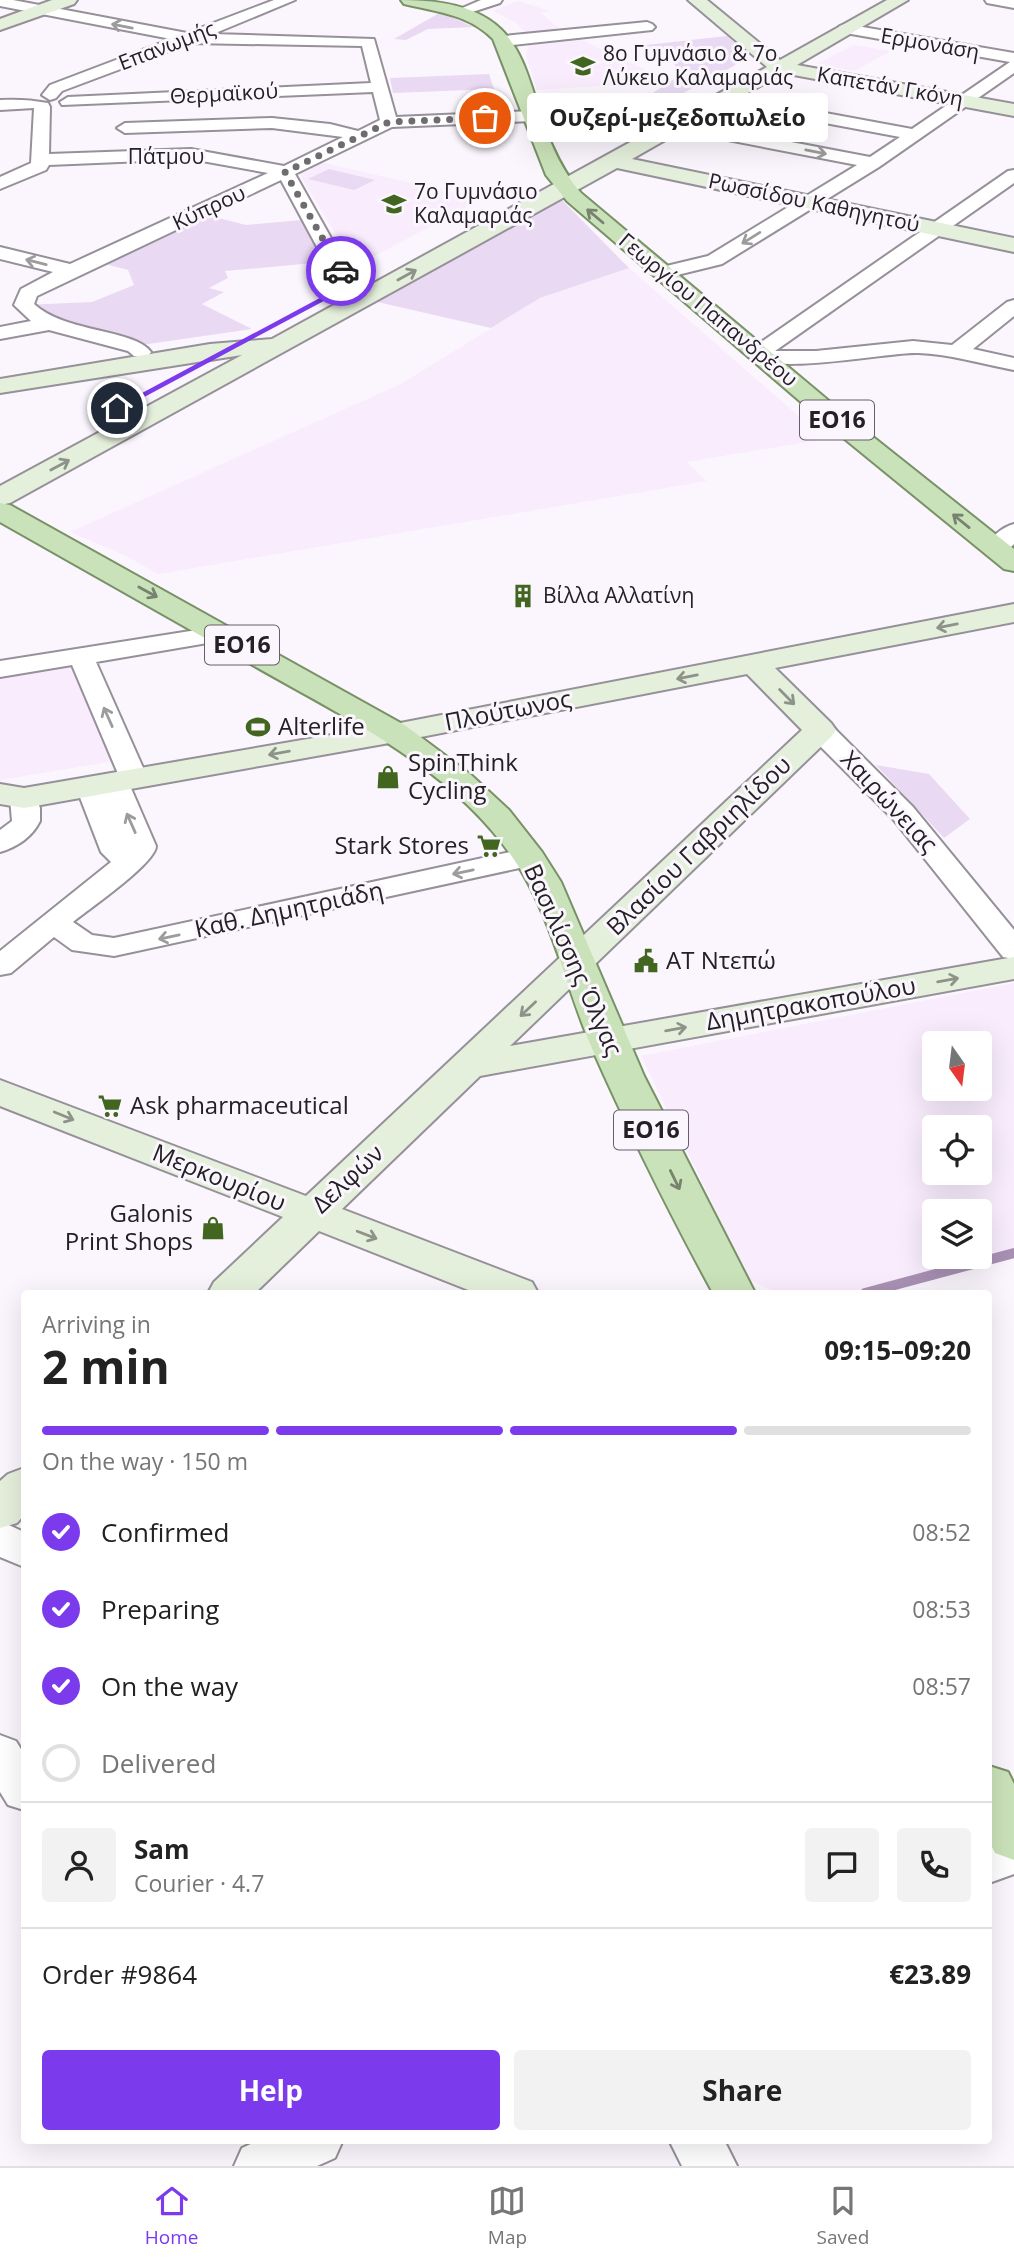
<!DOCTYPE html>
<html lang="en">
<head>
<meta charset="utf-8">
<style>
	:root { --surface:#fff; --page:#f2f2f2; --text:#222; --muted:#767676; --line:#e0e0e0; --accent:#7c3aed }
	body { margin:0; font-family:"Open Sans",sans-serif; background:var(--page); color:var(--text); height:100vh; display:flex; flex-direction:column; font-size:26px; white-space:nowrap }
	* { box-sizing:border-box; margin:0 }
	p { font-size:23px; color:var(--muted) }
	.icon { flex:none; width:38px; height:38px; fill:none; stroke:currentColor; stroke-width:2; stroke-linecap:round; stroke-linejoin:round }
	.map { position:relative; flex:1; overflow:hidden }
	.panel { position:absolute; left:21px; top:1290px; width:971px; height:854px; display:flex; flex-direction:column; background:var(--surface); border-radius:7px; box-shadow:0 7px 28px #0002 }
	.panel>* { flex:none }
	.needle { width:46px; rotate:166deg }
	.tools { position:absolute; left:922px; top:1031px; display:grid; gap:14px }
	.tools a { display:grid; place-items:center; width:70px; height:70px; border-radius:7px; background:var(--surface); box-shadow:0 7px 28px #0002; font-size:35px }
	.pin { position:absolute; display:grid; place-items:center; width:60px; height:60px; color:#fff; margin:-30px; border:4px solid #fff; border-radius:50%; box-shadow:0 2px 7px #0007 }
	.courier { position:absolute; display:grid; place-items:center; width:70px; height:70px; margin:-35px; border:5px solid #7c3aed; border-radius:50%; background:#fff; color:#222; box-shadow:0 2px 9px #0007 }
	.bubble { position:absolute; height:49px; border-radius:7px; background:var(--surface); box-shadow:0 7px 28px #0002; font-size:23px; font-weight:700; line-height:49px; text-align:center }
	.head em { font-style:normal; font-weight:700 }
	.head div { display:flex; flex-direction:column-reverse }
	.head { display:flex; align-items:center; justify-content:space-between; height:119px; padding:0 21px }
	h1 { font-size:46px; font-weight:700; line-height:52px }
	.bar { display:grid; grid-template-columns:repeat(4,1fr); gap:10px 7px; align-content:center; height:84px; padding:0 21px }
	.bar i { height:9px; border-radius:5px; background:var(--line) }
	.bar .selected { background:var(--accent) }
	.bar p { grid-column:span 4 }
	.line { display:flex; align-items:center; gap:18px; padding:0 21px; border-top:2px solid var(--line) }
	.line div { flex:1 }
	.round { display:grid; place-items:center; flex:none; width:74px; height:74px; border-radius:7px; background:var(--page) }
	ol { padding:0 21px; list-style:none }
	li { display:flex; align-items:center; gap:21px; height:77px }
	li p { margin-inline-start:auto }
	li .icon { padding:7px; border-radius:50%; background:var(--accent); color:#fff; stroke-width:4 }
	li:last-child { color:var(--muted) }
	li i { width:38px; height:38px; border:4px solid var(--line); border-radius:50% }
	.primary-button { display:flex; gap:14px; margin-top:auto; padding:14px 21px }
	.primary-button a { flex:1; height:80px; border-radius:7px; background:var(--accent); color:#fff; font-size:28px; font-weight:700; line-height:80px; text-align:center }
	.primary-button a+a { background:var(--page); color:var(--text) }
	.menu { display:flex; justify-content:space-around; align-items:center; height:98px; border-top:2px solid var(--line); background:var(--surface); font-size:19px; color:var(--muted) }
	.menu a { display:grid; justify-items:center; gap:4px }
	.menu .selected { color:var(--accent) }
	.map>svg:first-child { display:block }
</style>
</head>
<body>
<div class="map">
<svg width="1014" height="2166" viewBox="0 0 1014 2166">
	<rect width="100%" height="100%" fill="#fbf6fe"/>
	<path fill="#f8ecfd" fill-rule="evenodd" d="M 518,1 L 550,11 L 540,12 L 564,33 L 529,36 L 515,22 L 493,11 Z
		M 574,36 L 658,76 L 654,81 L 641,83 L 537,90 L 526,55 L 530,40 Z
		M 854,45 L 891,51 L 854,71 L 816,64 Z
		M 320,162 L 481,199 L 371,258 L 349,256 L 298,172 Z
		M 629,268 L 825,439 L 686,462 L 707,481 L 158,574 L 128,557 L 70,532 L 401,384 L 540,298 Z
		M 79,664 L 121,760 L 0,780 L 0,676 Z
		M 1014,983 L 1014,1249 L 852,1293 L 779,1293 L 742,1277 L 739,1261 L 719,1217 L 641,1056 ZM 934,1043 L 980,1043 L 980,1088 L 934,1088 ZM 934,1127 L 980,1127 L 980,1172 L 934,1172 ZM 934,1211 L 980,1211 L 980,1256 L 934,1256 Z"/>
	<path fill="#ead9f2" d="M 441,12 L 473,27 L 428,29 L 406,40 L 394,39 Z
		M 727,36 L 749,55 L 732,67 L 644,114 L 628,109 L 679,76 L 674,63 L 648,50 L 646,45 Z
		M 489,74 L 494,89 L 393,93 L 390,78 Z
		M 329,169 L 375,180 L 354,190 L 308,179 Z
		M 560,198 L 629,268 L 540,298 L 491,328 L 373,301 Z
		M 199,213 L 246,225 L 312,219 L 336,261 L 225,271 L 228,278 L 209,288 L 224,292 L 202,304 L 252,329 L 135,346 L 50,324 L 24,305 L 92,302 L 134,285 L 128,270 L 94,261 Z
		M 876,765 L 929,774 L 970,819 L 944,838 Z"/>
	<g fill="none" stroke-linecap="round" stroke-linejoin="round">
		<path stroke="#a991b4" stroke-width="10" d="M 865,1293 L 1014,1253"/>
		<g stroke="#969099" stroke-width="4">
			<path id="street" d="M 0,0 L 13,0 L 187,33 L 274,0 L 295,0 L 213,34 L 374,39 L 396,117 L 533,111 L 541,116 L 533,121 L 392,127 L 295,174 L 358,286 L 355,290 L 341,290 L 338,286 L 281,180 L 37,296 L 34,304 C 65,333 135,329 151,352 L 148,356 L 134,356 L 128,351 L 49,330 L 0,339 L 0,327 L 31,321 L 14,305 L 21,289 L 53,272 L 0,259 L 0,247 L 70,264 L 268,173 L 191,159 L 49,165 L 46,170 L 0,189 L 0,177 L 31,163 L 34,108 L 0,110 L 0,100 C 18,99 32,100 48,103 L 50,107 L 49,154 L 191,149 L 284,166 L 343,137 L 272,128 L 125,133 L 117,128 L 125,123 L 272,118 L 330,124 L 358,131 L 380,120 L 373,92 L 62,105 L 60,102 L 68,97 L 371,83 L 362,46 L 190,43 L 62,91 L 56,98 L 50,100 L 42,95 L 50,85 L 171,39 L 0,6 Z
				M 481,0 L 502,0 L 500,3 L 460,16 L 453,12 Z
				M 985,0 L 1014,0 L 1014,8 L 987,3 Z
				M 647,22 L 652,24 L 655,27 L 652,30 L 504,46 L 496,41 L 504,36 Z
				M 845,24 L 1014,53 L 1014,73 L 879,167 L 722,264 L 665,278 L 658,276 L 655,272 L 658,268 L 708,256 L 857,165 L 676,130 L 668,125 L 670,121 L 676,120 L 870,157 L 900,137 L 723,104 L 715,99 L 723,94 L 912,129 L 1010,62 L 840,32 L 837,29 L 840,26 Z
				M 1014,170 L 1014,183 L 775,351 L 816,351 L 913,341 L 952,345 L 1007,302 L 1014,300 L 1014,316 L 973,349 L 1014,358 L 1014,370 C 982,364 950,354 918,353 C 885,352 765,378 748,353 L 751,349 L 1008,171 Z
				M 1014,524 L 1014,544 C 1005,553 1000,557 986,554 L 983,549 C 990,538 1002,527 1014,524 Z
				M 222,626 L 231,629 L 235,634 L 231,639 L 96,662 L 148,779 L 144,785 L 130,786 L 156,846 C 156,863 89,909 73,922 L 92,935 L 114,938 L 529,848 L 539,851 L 544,857 L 539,863 L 529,866 L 114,956 L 72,950 L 54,937 L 11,973 L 0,975 L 0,951 L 111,862 L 101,852 L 76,787 L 80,781 L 90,779 L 101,782 L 104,777 L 119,776 L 72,665 L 0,677 L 0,661 Z
				M 820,722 L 830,724 L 913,807 L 1014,930 L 1014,959 L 1003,957 L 893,819 L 810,736 L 806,730 L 810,724 Z
				M 24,789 L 34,792 L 40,808 L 40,821 C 32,837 17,847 0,852 L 0,830 L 12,821 L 10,798 L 14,792 Z
				M 0,1521 L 24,1532 L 24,1567 L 0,1557 Z
				M 0,1735 L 16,1741 L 24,1754 L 24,1810 L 8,1805 L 0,1792 Z
				M 1014,1833 L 1014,1874 L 989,1883 L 989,1842 Z
				M 259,2140 L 343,2140 L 335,2158 L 317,2166 L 234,2166 L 242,2148 Z
				M 669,2140 L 724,2140 L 737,2166 L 682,2166 Z"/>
		</g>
		<g stroke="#969099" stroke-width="4">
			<path id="secondary" d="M 52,0 L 77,0 L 74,4 L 0,30 L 0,19 Z
				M 688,0 L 707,0 L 780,60 L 887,0 L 908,0 L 797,65 L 1014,104 L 1014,116 L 783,73 L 632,159 L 1014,238 L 1014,252 L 617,168 L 10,503 L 0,505 L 0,486 L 242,355 L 0,393 L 0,379 L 210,344 L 272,339 L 767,67 Z
				M 1014,604 L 1014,622 L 775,668 L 831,723 L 836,730 L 831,737 L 510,1046 L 1014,957 L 1014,979 L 480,1076 L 342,1209 L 532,1282 L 538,1293 L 476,1293 L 319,1231 L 255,1293 L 208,1293 L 214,1282 L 283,1217 L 0,1106 L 0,1080 L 306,1196 L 802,730 L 747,674 L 395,742 L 24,808 L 0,804 L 0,784 L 24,788 L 395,724 Z
				M 24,1468 L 24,1515 L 17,1523 L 0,1528 L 0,1481 L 8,1474 Z"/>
		</g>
		<g stroke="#799167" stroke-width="4">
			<path id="primary" d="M 401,0 C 560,0 508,105 581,193 L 848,417 L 1014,549 L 1014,571 L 1004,569 L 830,427 L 567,201 L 546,175 L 493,39 C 468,14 437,12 404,4 Z
				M 0,503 L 10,505 L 406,726 L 470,774 L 509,810 L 542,852 L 561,882 L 644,1076 L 755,1293 L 713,1293 C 669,1212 628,1130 591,1046 C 565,984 551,914 513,858 C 450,766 343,717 249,663 C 166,616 83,569 0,522 Z
				M 989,1766 L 1008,1772 L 1014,1784 L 1014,1860 L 995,1853 L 989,1841 Z"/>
		</g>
		<use href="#street" fill="#fff" fill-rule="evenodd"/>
		<use href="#secondary" fill="#e5f0dc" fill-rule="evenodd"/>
		<use href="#primary" fill="#cae2b9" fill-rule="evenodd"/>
	</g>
	<defs><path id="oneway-shaft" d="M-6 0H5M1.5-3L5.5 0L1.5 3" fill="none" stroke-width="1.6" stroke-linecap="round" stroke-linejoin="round" transform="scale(1.75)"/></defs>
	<g stroke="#9c9b9d">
		<use href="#oneway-shaft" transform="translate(122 26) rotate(-169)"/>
		<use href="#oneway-shaft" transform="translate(816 152) rotate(11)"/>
		<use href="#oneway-shaft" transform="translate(751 238) rotate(148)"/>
		<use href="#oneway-shaft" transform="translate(36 262) rotate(-166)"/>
		<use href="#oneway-shaft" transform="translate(108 717) rotate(-114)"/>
		<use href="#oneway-shaft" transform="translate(131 823) rotate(-114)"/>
		<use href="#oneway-shaft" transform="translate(463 872) rotate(168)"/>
		<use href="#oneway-shaft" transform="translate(169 937) rotate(168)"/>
	</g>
	<g stroke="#77826f">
		<use href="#oneway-shaft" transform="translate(595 216) rotate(-140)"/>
		<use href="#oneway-shaft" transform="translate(961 521) rotate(-141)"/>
		<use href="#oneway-shaft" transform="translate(148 592) rotate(29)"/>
		<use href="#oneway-shaft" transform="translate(675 1180) rotate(64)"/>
	</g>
	<g stroke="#8e938a">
		<use href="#oneway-shaft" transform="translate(407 275) rotate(-29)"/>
		<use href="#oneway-shaft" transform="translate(60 465) rotate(-28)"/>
		<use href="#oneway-shaft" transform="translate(947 626) rotate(169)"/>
		<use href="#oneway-shaft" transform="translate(687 677) rotate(169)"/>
		<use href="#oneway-shaft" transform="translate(787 697) rotate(45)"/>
		<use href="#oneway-shaft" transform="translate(279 753) rotate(170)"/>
		<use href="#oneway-shaft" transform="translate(948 980) rotate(-10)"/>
		<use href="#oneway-shaft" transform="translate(528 1009) rotate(137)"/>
		<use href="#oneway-shaft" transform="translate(676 1029) rotate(-10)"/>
		<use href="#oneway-shaft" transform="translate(64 1116) rotate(22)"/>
		<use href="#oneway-shaft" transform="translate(367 1235) rotate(21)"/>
	</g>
	<path fill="#7c3aed" d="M 339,270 L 344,271 L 350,287 L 120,410 L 114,408 L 344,285 Z"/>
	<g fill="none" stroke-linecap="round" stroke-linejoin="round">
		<path stroke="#6f6c71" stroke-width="7" stroke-dasharray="0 12.6" d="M 341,271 L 285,172 L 389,122 L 485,118"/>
	</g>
	<defs>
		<g id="school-bare" transform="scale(1.89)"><path d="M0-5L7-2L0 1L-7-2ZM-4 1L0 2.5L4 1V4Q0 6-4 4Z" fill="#42661f" stroke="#fbf6fe" stroke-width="2.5" paint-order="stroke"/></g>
		<g id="building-bare" transform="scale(1.89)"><path d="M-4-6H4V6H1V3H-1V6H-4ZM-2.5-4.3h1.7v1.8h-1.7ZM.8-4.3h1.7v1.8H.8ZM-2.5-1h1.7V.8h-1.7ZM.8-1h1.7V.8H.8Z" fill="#42661f" stroke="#fbf6fe" stroke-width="2.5" paint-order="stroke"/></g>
		<g id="stadium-bare" transform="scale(1.89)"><path d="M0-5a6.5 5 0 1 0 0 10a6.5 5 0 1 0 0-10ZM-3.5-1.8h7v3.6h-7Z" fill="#42661f" stroke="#fbf6fe" stroke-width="2.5" paint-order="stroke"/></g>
		<g id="shop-bare" transform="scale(1.89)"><path d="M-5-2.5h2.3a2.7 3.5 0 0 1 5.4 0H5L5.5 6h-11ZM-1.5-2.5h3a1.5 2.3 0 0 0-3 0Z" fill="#42661f" stroke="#fbf6fe" stroke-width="2.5" paint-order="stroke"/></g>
		<g id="supermarket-bare" transform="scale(1.89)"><path d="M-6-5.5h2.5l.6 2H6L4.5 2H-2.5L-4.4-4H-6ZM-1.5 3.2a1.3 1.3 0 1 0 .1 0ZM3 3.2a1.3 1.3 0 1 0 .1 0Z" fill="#42661f" stroke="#fbf6fe" stroke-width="2.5" paint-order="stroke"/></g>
		<g id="civic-bare" transform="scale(1.89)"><path d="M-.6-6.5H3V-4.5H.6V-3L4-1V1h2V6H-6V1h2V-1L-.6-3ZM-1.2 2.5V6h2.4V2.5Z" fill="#42661f" stroke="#fbf6fe" stroke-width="2.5" paint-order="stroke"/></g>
	</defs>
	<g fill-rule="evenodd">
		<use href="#school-bare" x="583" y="66"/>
		<use href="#school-bare" x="394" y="204"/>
		<use href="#building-bare" x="523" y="596"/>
		<use href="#stadium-bare" x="258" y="727"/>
		<use href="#shop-bare" x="388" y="777"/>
		<use href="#supermarket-bare" x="489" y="846"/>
		<use href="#civic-bare" x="646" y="961"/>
		<use href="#supermarket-bare" x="110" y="1106"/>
		<use href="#shop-bare" x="213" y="1228"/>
	</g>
	<g text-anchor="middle" stroke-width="6" stroke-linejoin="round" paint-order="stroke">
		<g font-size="21" fill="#242125" stroke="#fbf6fe">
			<text transform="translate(930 44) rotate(10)" y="7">Ερμονάση</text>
			<text transform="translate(167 46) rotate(-21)" y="7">Επανωμής</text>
			<text transform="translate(890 87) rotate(10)" y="7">Καπετάν Γκόνη</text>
			<text transform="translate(224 94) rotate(-3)" y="7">Θερμαϊκού</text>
			<text x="166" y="164">Πάτμου</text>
			<text transform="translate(814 203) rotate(12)" y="7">Ρωσσίδου Καθηγητού</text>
			<text transform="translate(209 208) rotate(-25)" y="7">Κύπρου</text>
			<text transform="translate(708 310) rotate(40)" y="7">Γεωργίου Παπανδρέου</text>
		</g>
		<g font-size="21" fill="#242125" stroke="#fbf6fe" text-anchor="start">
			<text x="603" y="61">8ο Γυμνάσιο &amp; 7ο<tspan x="603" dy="24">Λύκειο Καλαμαριάς</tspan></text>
			<text x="414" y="199">7ο Γυμνάσιο<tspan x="414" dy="24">Καλαμαριάς</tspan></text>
			<text x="543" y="603">Βίλλα Αλλατίνη</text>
		</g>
		<g fill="#fbf6fe" stroke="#646166" stroke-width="2">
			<rect x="800" y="400.5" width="74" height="39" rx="5"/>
			<rect x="205" y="625.5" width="74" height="39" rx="5"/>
			<rect x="614" y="1110.5" width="74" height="39" rx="5"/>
		</g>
		<g font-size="23" font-weight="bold" fill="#242125">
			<text x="837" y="428">ΕΟ16</text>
			<text x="242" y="653">ΕΟ16</text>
			<text x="651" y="1138">ΕΟ16</text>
		</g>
		<g font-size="24" fill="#242125" stroke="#fbf6fe">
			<text transform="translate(508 711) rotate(-11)" y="8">Πλούτωνος</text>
			<text transform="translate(889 802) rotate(47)" y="8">Χαιρώνειας</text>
			<text transform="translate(699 846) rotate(-44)" y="8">Βλασίου Γαβριηλίδου</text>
			<text transform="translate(289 910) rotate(-12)" y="8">Καθ. Δημητριάδη</text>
			<text transform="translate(573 960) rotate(66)" y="8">Βασιλίσσης Όλγας</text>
			<text transform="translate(811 1004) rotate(-10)" y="8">Δημητρακοπούλου</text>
			<text transform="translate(219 1178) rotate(22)" y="8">Μερκουρίου</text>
			<text transform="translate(348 1179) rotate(-43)" y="8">Δελφών</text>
		</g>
		<g font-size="24" fill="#242125" stroke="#fbf6fe" text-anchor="start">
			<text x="278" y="735">Alterlife</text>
			<text x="408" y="771">SpinThink<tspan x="408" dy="28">Cycling</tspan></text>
			<text x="469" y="854" text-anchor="end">Stark Stores</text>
			<text x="666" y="969">ΑΤ Ντεπώ</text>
			<text x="130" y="1114">Ask pharmaceutical</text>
			<text x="193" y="1222" text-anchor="end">Galonis<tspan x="193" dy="28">Print Shops</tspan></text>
		</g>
	</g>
</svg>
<div class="tools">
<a><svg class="needle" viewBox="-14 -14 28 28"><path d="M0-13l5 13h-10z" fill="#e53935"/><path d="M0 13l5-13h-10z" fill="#767676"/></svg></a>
<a><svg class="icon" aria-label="locate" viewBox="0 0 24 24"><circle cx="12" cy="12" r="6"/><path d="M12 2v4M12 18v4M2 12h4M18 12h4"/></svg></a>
<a><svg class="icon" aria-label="layers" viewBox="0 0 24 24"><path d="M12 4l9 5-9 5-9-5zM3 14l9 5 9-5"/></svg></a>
</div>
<div class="pin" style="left:485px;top:118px;background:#ea580c"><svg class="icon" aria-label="bag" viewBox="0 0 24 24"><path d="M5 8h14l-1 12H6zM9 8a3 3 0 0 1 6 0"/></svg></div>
<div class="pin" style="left:117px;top:408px;background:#1f2937"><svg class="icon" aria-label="home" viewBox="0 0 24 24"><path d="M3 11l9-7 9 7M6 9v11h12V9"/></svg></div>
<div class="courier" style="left:341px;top:271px"><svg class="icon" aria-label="car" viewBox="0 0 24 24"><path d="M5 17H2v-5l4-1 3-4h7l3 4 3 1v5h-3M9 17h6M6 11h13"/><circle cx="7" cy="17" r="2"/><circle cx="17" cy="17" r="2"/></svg></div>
<div class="bubble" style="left:527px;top:93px;width:301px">Ουζερί-μεζεδοπωλείο</div>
<section class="panel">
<div class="head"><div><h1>2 min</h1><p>Arriving in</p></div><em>09:15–09:20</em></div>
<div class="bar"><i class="selected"></i><i class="selected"></i><i class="selected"></i><i></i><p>On the way · 150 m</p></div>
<ol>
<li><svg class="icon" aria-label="check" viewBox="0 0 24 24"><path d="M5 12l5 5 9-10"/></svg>Confirmed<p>08:52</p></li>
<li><svg class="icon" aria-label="check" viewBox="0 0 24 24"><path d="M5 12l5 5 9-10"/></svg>Preparing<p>08:53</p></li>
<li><svg class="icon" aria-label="check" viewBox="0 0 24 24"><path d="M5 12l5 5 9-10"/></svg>On the way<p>08:57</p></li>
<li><i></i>Delivered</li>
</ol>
<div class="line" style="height:126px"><a class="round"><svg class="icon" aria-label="person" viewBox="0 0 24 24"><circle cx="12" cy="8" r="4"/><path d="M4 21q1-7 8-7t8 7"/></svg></a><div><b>Sam</b><p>Courier · 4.7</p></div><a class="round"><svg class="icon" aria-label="chat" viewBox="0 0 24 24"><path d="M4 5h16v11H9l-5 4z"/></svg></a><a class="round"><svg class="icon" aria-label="phone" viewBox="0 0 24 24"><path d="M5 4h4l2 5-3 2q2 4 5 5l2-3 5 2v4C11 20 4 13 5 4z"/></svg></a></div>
<div class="line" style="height:91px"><div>Order #9864</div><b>€23.89</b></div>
<div class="primary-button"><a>Help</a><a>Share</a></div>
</section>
</div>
<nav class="menu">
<a class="selected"><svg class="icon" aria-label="home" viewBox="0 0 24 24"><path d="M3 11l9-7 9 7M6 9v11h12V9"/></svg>Home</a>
<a><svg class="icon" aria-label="map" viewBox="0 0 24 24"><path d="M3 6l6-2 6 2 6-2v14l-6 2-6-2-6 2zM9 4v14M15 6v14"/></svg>Map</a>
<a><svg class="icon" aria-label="saved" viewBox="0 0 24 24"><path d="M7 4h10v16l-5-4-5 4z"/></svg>Saved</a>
</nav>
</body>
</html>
